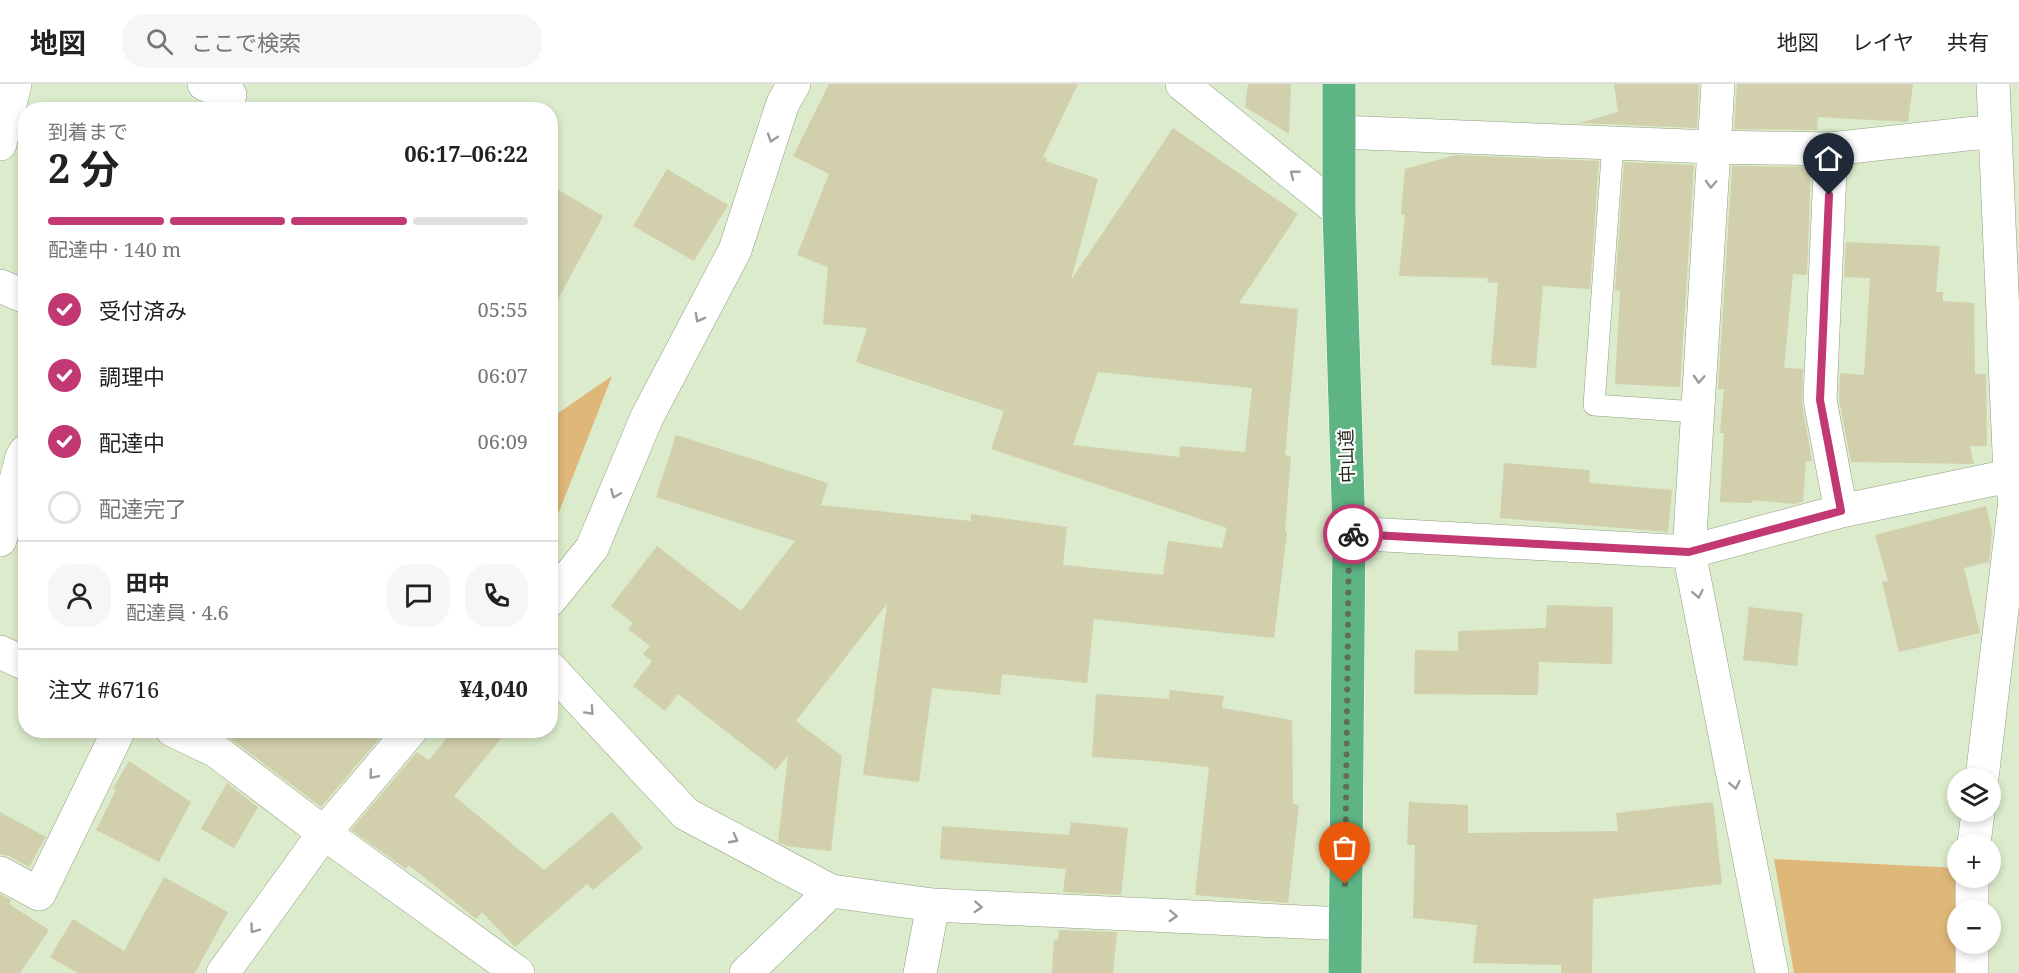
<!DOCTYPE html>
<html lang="ja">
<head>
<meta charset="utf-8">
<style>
	:root { --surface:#fff; --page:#f6f6f6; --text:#222; --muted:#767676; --line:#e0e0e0; --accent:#c23872 }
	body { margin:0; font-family:"Noto Serif","Noto Sans JP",serif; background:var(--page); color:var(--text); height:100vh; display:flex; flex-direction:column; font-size:22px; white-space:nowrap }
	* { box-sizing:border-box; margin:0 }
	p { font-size:20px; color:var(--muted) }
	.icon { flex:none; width:33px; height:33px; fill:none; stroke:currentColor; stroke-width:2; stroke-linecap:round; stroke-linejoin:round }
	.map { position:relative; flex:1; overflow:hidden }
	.panel { position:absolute; left:18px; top:18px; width:540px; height:636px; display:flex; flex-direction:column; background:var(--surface); border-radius:24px; box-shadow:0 3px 9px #0003 }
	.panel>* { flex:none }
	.tools { position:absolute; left:1947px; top:684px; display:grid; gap:12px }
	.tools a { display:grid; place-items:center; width:54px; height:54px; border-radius:50%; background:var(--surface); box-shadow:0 3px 9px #0003; font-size:30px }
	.pin { position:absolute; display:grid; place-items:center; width:51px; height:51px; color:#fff; margin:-62px -26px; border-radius:50% 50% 50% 0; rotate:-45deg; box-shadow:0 0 6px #0007 }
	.pin .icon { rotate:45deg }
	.courier { position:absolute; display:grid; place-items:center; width:60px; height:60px; margin:-30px; border:4px solid #c23872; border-radius:50%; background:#fff; color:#222; box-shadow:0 2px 8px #0007 }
	.summary em { font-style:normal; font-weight:700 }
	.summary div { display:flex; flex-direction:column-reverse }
	.summary { display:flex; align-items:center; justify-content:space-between; height:102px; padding:0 30px }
	h1 { font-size:39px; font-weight:700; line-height:45px }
	.bar { display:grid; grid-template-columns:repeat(4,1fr); gap:9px 6px; align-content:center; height:72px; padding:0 30px }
	.bar i { height:8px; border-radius:4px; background:var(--line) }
	.bar .current { background:var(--accent) }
	.bar p { grid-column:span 4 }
	.line { display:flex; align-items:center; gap:15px; padding:0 30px; border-top:2px solid var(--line) }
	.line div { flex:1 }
	.round { display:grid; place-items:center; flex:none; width:63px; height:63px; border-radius:24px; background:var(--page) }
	ol { padding:0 30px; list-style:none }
	li { display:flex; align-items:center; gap:18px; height:66px }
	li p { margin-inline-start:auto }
	li .icon { padding:6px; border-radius:50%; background:var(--accent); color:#fff; stroke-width:4 }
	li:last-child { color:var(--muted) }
	li i { width:33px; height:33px; border:3px solid var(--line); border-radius:50% }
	header { display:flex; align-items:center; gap:36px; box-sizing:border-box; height:84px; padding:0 30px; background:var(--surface); border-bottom:2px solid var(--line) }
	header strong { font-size:28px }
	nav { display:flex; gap:33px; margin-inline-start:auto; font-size:21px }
	.search { width:420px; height:54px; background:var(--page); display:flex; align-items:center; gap:15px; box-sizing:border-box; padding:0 21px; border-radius:24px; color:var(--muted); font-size:22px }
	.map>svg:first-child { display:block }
</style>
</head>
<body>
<header>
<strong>地図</strong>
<div class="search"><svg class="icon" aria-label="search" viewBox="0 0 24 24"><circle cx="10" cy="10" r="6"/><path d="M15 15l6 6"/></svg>ここで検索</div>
<nav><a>地図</a><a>レイヤ</a><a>共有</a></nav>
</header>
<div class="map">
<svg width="2019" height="889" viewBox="0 0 2019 889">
	<rect width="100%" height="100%" fill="#dbebcb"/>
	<path fill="#dfb779" d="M 612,292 L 559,428 L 551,439 L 551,334 Z
		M 1774,775 L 1957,784 L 1958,794 L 1959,794 L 1955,889 L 1794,889 Z"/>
	<path fill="#d2cfad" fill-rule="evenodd" d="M 829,0 L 1078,0 L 1043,73 L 1047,74 L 1046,77 L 1098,95 L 1071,196 L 1173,44 L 1298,130 L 1239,219 L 1298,225 L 1285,371 L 1291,372 L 1285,447 L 1287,448 L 1274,554 L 1094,535 L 1087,599 L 1002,590 L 1000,611 L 932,604 L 919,698 L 863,691 L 887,520 L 796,637 L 842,672 L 831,767 L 786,762 L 778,758 L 788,671 L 776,686 L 678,610 L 665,627 L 633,602 L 652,577 L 643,570 L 650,562 L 628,545 L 633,539 L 611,522 L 657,462 L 741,527 L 795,457 L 656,413 L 676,351 L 828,399 L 821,421 L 971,437 L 971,430 L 1067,443 L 1063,481 L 1163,491 L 1168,457 L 1222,464 L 1227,444 L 991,365 L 1004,327 L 856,278 L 867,244 L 823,240 L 828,183 L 797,171 L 829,90 L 793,72 ZM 1098,288 L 1252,304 L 1245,368 L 1180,362 L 1179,373 L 1073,361 Z
		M 1248,0 L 1291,0 L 1289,50 L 1245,23 Z
		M 1614,0 L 1699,0 L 1697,44 L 1579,39 L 1618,28 Z
		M 1737,0 L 1913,0 L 1908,38 L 1818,33 L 1817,46 L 1734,45 Z
		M 1456,71 L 1599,77 L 1590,205 L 1543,202 L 1536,284 L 1491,281 L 1498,199 L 1487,198 L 1488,194 L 1399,192 L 1405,131 L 1401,130 L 1405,85 Z
		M 1624,78 L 1694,81 L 1680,303 L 1615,300 L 1620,207 L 1615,206 Z
		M 1732,82 L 1811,83 L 1807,191 L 1793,190 L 1784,284 L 1803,285 L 1802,319 L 1812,377 L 1806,377 L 1803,418 L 1795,420 L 1752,416 L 1752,419 L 1720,418 L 1724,349 L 1720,349 L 1724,305 L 1718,305 Z
		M 667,85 L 728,121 L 694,177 L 633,142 Z
		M 550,101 L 603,132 L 550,230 Z
		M 1846,158 L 1940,162 L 1936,208 L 1943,208 L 1943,217 L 1974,219 L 1975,290 L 1986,290 L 1987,362 L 1970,362 L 1974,380 L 1851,378 L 1839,315 L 1840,289 L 1864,291 L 1870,194 L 1844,193 Z
		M 1504,379 L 1590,386 L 1589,399 L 1672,406 L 1668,448 L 1500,434 Z
		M 1986,422 L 1992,447 L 1989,478 L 1964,484 L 1980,549 L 1899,568 L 1882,498 L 1888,497 L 1875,451 Z
		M 1547,521 L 1613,523 L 1612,580 L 1539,578 L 1538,611 L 1414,610 L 1415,566 L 1458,567 L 1458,547 L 1546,544 Z
		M 1749,523 L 1803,529 L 1797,582 L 1743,576 Z
		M 1170,606 L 1224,612 L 1222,624 L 1292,636 L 1293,720 L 1299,721 L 1288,819 L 1195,811 L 1209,683 L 1152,677 L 1092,673 L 1096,610 L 1169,615 Z
		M 217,646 L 381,646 L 384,649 L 321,723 L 227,652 Z
		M 453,646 L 508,646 L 454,712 L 544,786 L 612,728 L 643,764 L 593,806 L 587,800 L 515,863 L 482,828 L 476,835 L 409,781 L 406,785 L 351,746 L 417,668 L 429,676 Z
		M 129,677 L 191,718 L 159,778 L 96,746 L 116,706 L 113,704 Z
		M 227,699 L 258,723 L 234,764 L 201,745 Z
		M 1409,718 L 1468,721 L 1468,749 L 1618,747 L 1616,729 L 1713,718 L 1722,800 L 1593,815 L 1592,889 L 1561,889 L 1561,881 L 1473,879 L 1477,841 L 1413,834 L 1415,761 L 1407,761 Z
		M 0,728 L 46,753 L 29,783 L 9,772 L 0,770 Z
		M 1071,738 L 1128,744 L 1121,811 L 1063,808 L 1066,785 L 940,775 L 942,742 L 1069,751 Z
		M 164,793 L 228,828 L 195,889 L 78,889 L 50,873 L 73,835 L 124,867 Z
		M 0,810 L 11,816 L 9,820 L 49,846 L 20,889 L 0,889 Z
		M 1059,846 L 1117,848 L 1113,889 L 1052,889 L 1054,856 L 1058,856 Z"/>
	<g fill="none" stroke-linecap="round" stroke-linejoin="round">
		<g stroke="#909f81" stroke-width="22">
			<path id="service" d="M 1613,59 L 1594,321 L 1697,328"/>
		</g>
		<g stroke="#909f81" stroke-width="34">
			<path id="minor" d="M 204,0 L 230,11
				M 1182,0 L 1339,127
				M 1718,0 L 1689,468 L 1772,889
				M 1339,48 L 1713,63 L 1831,65 L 1994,47
				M 0,60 L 15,0
				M 1831,65 L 1820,316 L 1841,427
				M 0,202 L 26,213
				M 1349,449 L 1689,468 L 1841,427 L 2019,390
				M 0,456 L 22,373 L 26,367
				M 550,516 L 592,464 L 647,333 L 735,166 L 783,19 L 794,0
				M 0,568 L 26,580
				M 550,584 L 686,730 L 831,807 L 933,821 L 1345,840
				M 172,646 L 216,667 L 324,749 L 518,889
				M 1982,694 L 2015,416 L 2010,391 L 1993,0
				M 1974,760 L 1978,728
				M 0,789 L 39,810 L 119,646
				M 1972,794 L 1972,826
				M 1972,860 L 1972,889
				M 223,889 L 324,749 L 411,646
				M 746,889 L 831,807
				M 920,889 L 933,821"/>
		</g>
		<g stroke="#fff" stroke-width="34">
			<path id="trunk" d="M 1339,0 L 1339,127 L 1349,449 L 1345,889"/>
		</g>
		<use href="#service" stroke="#fff" stroke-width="21"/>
		<use href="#minor" stroke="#fff" stroke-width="33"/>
		<use href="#trunk" stroke="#5eb484" stroke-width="33"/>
	</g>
	<defs><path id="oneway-chevron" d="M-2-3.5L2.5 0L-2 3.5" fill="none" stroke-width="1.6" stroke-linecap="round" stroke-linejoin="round" transform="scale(1.5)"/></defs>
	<g stroke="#9b9d98">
		<use href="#oneway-chevron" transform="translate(772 54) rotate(108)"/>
		<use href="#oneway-chevron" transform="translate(1294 90) rotate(-141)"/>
		<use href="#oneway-chevron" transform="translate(1711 100) rotate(93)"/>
		<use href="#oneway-chevron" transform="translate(699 234) rotate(118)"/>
		<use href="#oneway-chevron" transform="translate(1699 295) rotate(93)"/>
		<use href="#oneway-chevron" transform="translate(615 410) rotate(113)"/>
		<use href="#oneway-chevron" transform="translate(1698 510) rotate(79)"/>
		<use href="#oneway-chevron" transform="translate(590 627) rotate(47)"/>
		<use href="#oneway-chevron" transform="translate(373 691) rotate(130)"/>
		<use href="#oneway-chevron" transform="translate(1735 701) rotate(79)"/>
		<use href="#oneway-chevron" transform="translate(734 755) rotate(28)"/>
		<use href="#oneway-chevron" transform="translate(978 823) rotate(3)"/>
		<use href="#oneway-chevron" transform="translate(1173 832) rotate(3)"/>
		<use href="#oneway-chevron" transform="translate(254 845) rotate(126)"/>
	</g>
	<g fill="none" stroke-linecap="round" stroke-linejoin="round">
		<path stroke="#616b58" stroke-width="6" stroke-dasharray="0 10.8" d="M 1345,800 L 1349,449 L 1353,450"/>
		<path stroke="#c23872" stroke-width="8" d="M 1353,450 L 1689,468 L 1841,427 L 1820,316 L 1829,111"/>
	</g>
	<g text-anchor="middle" stroke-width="4.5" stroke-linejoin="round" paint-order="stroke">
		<g font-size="18" fill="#20261a" stroke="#fff">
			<text transform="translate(1347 372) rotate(-92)" y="6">中山道</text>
		</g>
	</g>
</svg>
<div class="tools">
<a><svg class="icon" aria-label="layers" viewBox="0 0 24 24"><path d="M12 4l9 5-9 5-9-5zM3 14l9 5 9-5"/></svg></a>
<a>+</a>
<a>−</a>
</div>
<div class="pin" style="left:1345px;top:800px;background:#ea580c"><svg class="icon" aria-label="bag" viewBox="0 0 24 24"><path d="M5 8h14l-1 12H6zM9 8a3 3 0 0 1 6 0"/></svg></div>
<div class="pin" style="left:1829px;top:111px;background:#1f2937"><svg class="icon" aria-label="home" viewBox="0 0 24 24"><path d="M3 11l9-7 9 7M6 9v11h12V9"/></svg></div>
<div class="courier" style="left:1353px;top:450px"><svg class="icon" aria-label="bike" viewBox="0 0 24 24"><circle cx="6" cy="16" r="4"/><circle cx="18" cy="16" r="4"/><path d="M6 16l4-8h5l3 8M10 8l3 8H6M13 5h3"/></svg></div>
<section class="panel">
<div class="summary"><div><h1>2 分</h1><p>到着まで</p></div><em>06:17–06:22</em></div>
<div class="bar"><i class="current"></i><i class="current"></i><i class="current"></i><i></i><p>配達中 · 140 m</p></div>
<ol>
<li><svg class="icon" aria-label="check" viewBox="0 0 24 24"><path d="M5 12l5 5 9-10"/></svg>受付済み<p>05:55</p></li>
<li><svg class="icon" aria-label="check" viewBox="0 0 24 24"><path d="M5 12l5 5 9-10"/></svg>調理中<p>06:07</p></li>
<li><svg class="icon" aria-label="check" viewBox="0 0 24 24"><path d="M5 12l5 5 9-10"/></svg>配達中<p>06:09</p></li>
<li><i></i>配達完了</li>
</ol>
<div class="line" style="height:108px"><a class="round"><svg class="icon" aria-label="person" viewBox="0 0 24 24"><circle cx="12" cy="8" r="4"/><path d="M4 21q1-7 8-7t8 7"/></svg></a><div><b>田中</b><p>配達員 · 4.6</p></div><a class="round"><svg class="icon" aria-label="chat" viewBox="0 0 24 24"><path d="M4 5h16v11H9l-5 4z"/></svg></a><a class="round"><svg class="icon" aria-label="phone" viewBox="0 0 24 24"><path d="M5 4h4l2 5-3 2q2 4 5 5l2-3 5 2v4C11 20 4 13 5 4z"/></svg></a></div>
<div class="line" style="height:78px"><div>注文 #6716</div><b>¥4,040</b></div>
</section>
</div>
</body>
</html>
